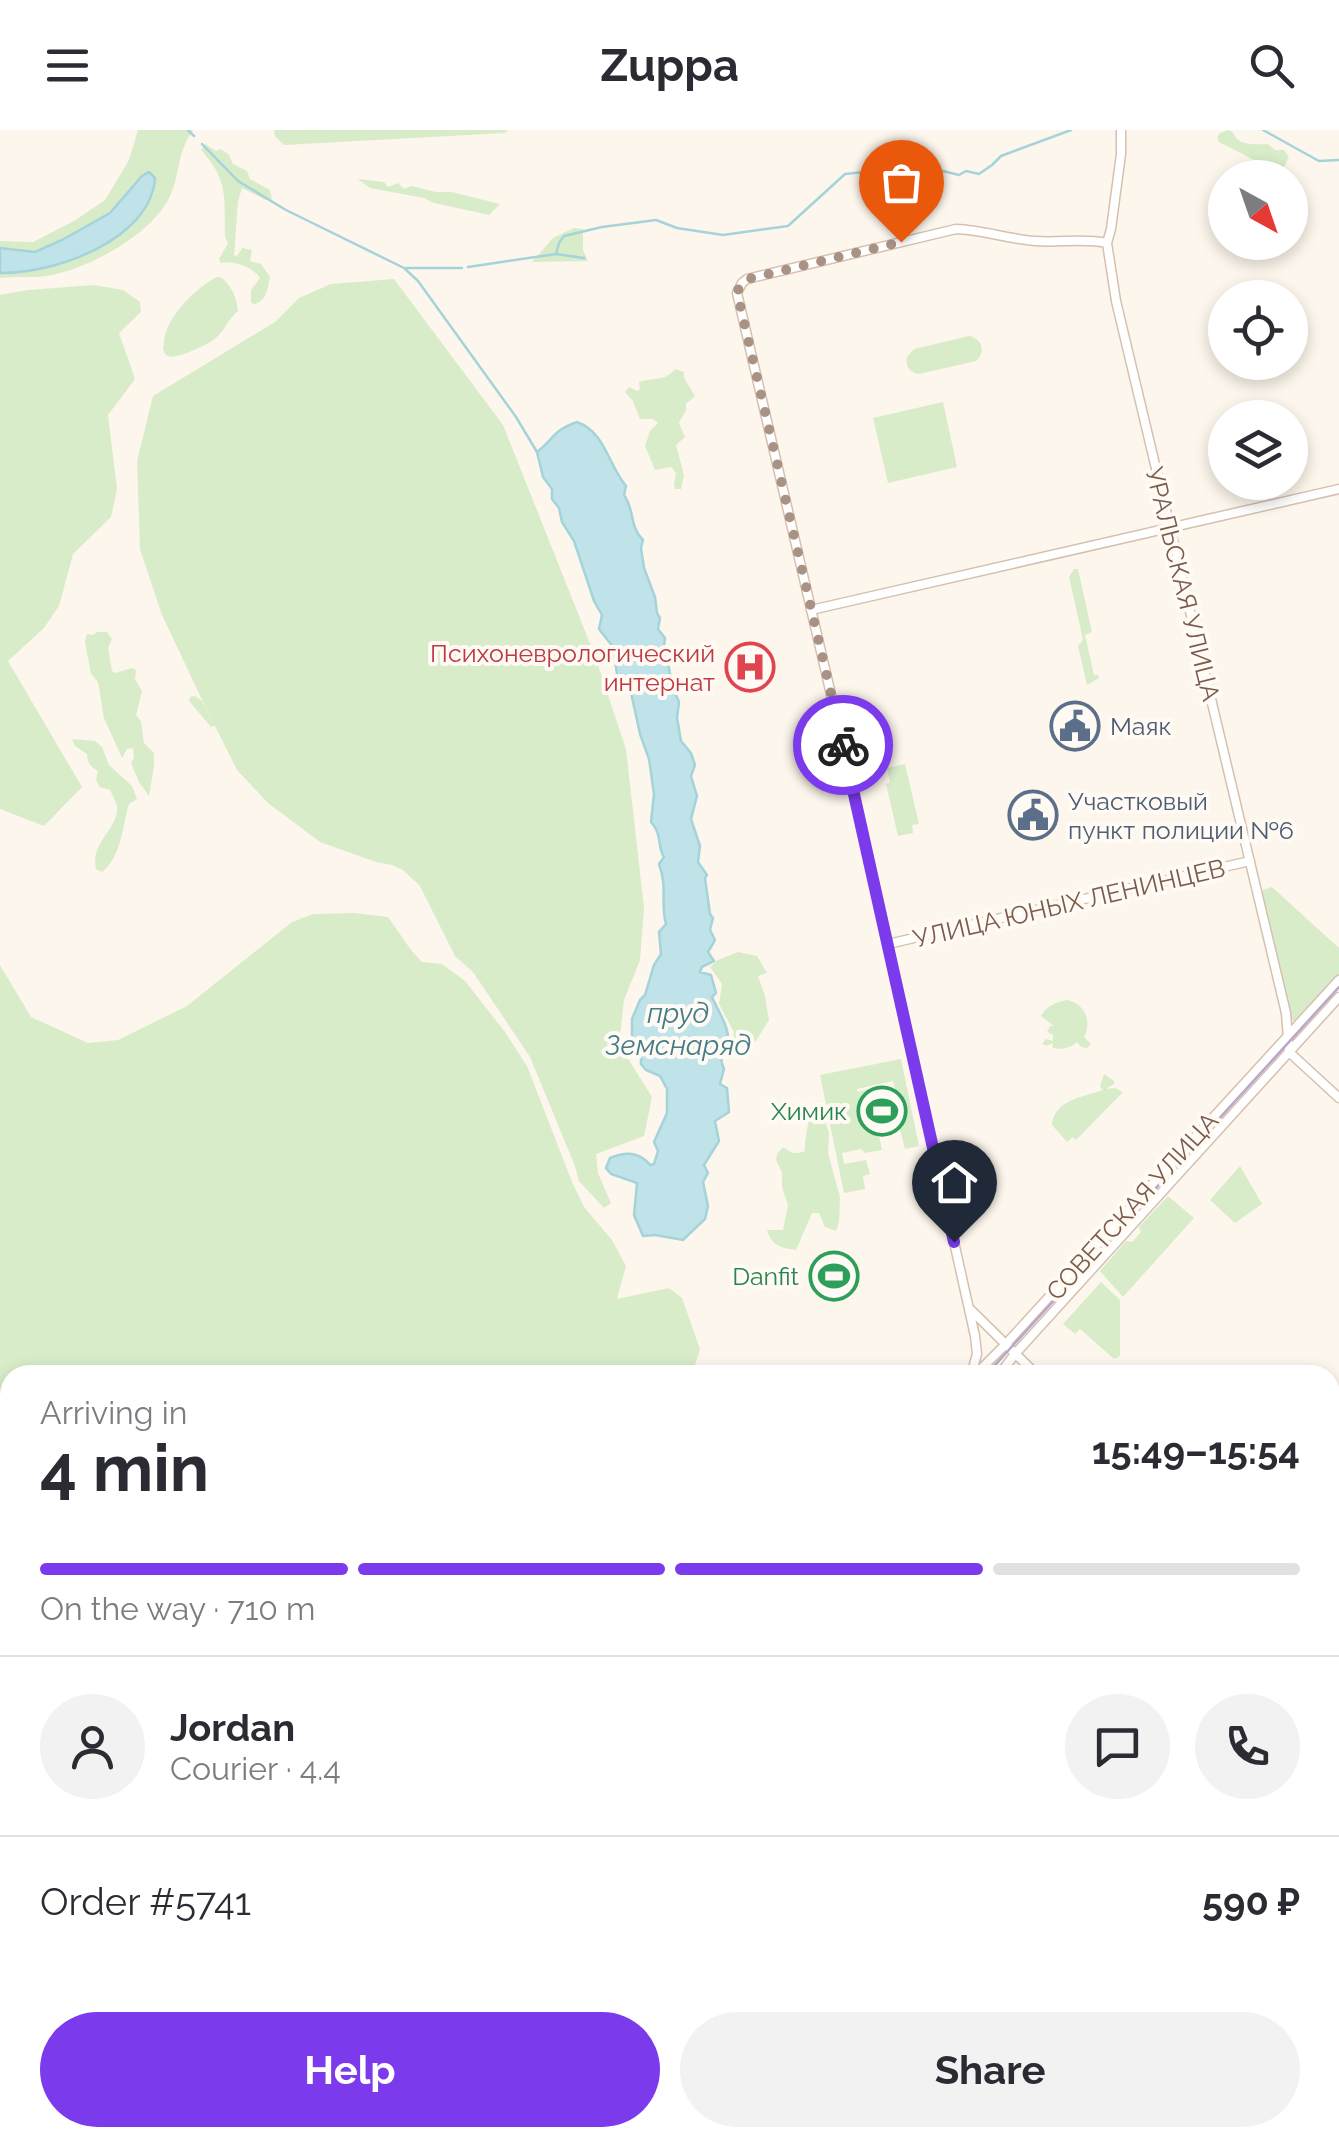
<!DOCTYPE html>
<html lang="en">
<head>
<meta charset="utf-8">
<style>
	:root { --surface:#fff; --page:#f2f2f3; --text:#2b2b33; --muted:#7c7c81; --line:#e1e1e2; --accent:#7c3aed }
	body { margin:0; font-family:Raleway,sans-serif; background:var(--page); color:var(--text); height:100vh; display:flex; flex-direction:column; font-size:38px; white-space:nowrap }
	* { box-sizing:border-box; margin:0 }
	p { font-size:32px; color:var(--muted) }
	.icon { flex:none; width:55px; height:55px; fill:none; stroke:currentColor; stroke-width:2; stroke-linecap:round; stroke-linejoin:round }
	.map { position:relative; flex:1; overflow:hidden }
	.panel { position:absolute; left:0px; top:1235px; width:1340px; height:782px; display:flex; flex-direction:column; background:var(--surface); border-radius:30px 30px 0 0; box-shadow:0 5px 15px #0003 }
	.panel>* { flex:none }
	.needle { width:65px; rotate:140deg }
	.tools { position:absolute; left:1208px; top:30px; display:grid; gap:20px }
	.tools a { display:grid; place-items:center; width:100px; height:100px; border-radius:50%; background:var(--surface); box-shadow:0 5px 15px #0003; font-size:50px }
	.pin { position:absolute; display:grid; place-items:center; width:85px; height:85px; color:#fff; margin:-102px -42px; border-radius:50% 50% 50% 0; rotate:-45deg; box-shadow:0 0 10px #0007 }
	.pin .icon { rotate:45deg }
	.courier { position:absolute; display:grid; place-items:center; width:100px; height:100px; margin:-50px; border:8px solid #7c3aed; border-radius:50%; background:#fff; color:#222; box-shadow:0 2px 12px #0007 }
	.overview em { font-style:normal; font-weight:700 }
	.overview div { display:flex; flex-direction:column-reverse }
	.overview { display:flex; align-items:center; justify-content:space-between; height:170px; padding:0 40px }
	h1 { font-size:65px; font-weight:700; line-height:75px }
	.bar { display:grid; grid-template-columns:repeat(4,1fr); gap:15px 10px; align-content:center; height:120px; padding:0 40px }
	.bar i { height:12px; border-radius:8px; background:var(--line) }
	.bar .current { background:var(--accent) }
	.bar p { grid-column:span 4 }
	.line { display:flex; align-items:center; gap:25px; padding:0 40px; border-top:2px solid var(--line) }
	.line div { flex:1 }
	.round { display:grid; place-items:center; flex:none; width:105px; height:105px; border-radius:52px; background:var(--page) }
	.action { display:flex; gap:20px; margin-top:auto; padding:20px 40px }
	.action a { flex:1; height:115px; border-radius:60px; background:var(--accent); color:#fff; font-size:40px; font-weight:700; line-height:115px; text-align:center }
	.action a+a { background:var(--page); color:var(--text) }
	header { display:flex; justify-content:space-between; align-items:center; height:130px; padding:0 40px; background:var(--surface); font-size:45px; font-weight:700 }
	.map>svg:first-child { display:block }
</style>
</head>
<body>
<header><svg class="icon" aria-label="menu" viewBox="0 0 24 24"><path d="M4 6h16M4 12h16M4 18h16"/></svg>Zuppa<svg class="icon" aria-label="search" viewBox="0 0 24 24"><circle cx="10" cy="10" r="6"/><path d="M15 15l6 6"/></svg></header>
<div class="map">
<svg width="1339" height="2016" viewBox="0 0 1339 2016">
	<rect width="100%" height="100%" fill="#fdf6ec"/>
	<path fill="#d8ecc9" d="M 138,0 L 193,0 C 176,25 181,42 170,66 C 152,105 88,139 47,146 C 32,148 16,146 0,148 L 0,143 L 17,143 L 144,82 L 154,63 L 155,48 L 142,46 L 110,83 L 61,110 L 35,122 L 0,117 L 0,111 L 33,112 L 74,91 L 105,70 L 129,30 Z
		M 274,0 L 508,0 L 505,3 L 284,15 L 275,6 Z
		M 1229,0 C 1233,2 1235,6 1237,9 C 1245,16 1258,14 1268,14 L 1275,20 L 1284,20 L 1289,27 L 1283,39 L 1262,34 L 1219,12 L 1217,7 L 1220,3 Z
		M 205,14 L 216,21 L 221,19 L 229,25 L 233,34 L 247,41 L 250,49 L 270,60 L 272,69 L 266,70 L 242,58 L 238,71 L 234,126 L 238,125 L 242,118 L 252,120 L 250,131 L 261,134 L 270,147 C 267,159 268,169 255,174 L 251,173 L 251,160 L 260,148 C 254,138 233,130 221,133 L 219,129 L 228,113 L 225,107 C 224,67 229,51 201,20 Z
		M 358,49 L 384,52 L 388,57 L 398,53 L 404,59 L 411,56 L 436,62 L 452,62 L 500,74 L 489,85 L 434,73 L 424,68 L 370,58 Z
		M 574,98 L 583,99 L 583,120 L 588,131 L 532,132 L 553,108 Z
		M 217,147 L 222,148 C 233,158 236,167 238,181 C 228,189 225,200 216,208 C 209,214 176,230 168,226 C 165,225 164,222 163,219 C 164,214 164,208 166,202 C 173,181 197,157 217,147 Z
		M 394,149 L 503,295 L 595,526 L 626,619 L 644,778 L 640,830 L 624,870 L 619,914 L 652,967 L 644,1006 L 596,1024 L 598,1043 L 611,1073 L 604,1078 L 579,1051 L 575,1036 L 530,927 L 473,842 L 455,826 L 420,756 L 403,740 L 392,735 L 376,732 L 320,712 L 268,673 L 237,640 L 215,596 L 211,597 L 189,571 L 190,567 L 195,566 L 202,571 L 213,593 L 162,485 L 140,419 L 137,331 L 153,266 L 275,192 L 299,168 L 331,154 Z
		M 94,155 L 123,160 L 140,172 L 141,182 L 119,203 L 135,249 L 108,285 L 117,359 L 111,387 L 73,424 L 59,476 L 44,498 L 8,531 L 82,657 L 44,696 L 0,679 L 0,165 L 28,160 Z
		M 969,206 C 983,209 986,222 976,231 L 919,244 C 910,243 905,236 907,227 L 914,219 Z
		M 675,239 L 684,242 L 684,248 L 695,266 L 686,274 L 686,280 L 679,293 L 685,307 L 676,315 L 684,345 L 681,359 L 675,359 L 674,354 L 676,343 L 671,337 L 655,340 L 645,316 L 650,301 L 658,293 L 653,289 L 640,289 L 633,271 L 625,262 L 629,257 L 637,261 L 640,259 L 639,252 C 653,247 665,252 675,239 Z
		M 943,272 L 957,337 L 888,353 L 873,288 Z
		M 1074,439 L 1078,439 L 1092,502 L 1085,505 L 1094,545 L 1098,545 L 1099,548 L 1087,555 L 1078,516 L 1083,510 L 1069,447 Z
		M 97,502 L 107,502 L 112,509 L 108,518 L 112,541 L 115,543 L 132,538 L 136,540 L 135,549 L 142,561 L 136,585 L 141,591 L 144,613 L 154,623 L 154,636 L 149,666 L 139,652 L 131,633 L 134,627 L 133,618 L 127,619 L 122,628 L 104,588 L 98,552 L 91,544 L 85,512 L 87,504 L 93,505 Z
		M 72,609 L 95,611 L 102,617 L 109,635 L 132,656 L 137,669 L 129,674 C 122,697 122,726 102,742 L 96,739 C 90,711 119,700 117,676 C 117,674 111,662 110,660 L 100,657 L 96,650 L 98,641 C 91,637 87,633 87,624 L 75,616 Z
		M 905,634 L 919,694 L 912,695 L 913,703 L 898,706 L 886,654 L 890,652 L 887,638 Z
		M 1272,757 L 1339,818 L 1339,847 L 1299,889 L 1294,891 L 1290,889 L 1263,770 L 1263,760 Z
		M 354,783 L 388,787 L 411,820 L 422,832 L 442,834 L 465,851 L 505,902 L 527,936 L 572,1052 L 584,1077 L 612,1110 L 626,1136 L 617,1169 L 669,1158 L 682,1168 L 700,1219 L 692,1245 L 10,1245 L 10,1373 L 0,1372 L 0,835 L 31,887 L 88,913 L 118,910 L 187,876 L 292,792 L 313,784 Z
		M 738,822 L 757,826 L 767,843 L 758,846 L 765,866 L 769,890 L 756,911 L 742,917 L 732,914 L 734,902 L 719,874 L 722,854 L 710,837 L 718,830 Z
		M 1067,870 C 1086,874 1092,892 1084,907 L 1091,914 L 1087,918 L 1081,917 L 1077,912 C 1071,918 1061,920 1053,918 L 1052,913 L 1047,916 L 1042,914 L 1046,909 L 1053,911 L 1053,905 L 1047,902 L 1050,896 L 1054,896 L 1041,886 C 1046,876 1056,872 1067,870 Z
		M 901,929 L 919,1016 L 905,1019 L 890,961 L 895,959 L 893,951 L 857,959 L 858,962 L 869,959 L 882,1020 L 865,1023 L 861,1019 L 842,1023 L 844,1034 L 866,1030 L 870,1044 L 863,1046 L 865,1059 L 844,1063 L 820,945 Z
		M 1104,944 L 1114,951 L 1114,954 L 1106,959 L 1115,958 L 1123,962 L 1076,1010 L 1073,1007 L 1067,1012 L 1052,995 C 1054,970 1083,967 1103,960 L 1100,956 Z
		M 820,976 L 829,1003 L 828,1023 L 840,1067 L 839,1092 L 836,1101 L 825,1097 L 819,1083 L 812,1083 L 796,1120 C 782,1118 771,1116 767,1100 L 783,1100 L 788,1075 L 782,1057 L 782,1042 L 776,1030 L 777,1024 L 783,1017 C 791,1023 795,1025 805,1021 C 804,1016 809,984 812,979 Z
		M 1240,1036 L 1262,1074 L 1235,1093 L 1210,1070 Z
		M 1168,1066 L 1194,1088 L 1123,1167 L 1100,1141 L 1126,1111 L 1132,1112 L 1141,1102 L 1139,1097 Z
		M 1101,1152 L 1120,1170 L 1120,1226 L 1114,1229 L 1080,1199 L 1075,1204 L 1063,1194 Z
		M 0,1465 L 10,1474 L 10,1655 L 0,1635 Z
		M 0,1686 L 10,1702 L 10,1864 L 7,1870 L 0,1868 Z"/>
	<path fill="#bfe3e8" stroke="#a5d3da" stroke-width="2.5" d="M 149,42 L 155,48 C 151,110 54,144 0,143 L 0,118 L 35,122 L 62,110 L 110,83 L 142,46 Z
		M 577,292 C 606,303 607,333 626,356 L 624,365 C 635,380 629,396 643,410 L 641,418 L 644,438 L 655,467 L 657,483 L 660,488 L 658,499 L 665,508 L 663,524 L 667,529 L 673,558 L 679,572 L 677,588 L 681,611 L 691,623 L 695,635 L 691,646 L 697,666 L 691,689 L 700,716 L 698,732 L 707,745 L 705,748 L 710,784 L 713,788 L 710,800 L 715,810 L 708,822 L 714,831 L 702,837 L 700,842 L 711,845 L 716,863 L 712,867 C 718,881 732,901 727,915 C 724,928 718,924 724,939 L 720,954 L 727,958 L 729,982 L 715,991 L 719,1011 L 704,1035 L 708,1043 L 703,1052 L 708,1076 L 705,1089 L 683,1110 L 655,1105 L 643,1106 L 634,1085 L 637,1053 L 611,1044 L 606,1038 L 610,1028 C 625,1022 639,1021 650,1035 L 654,1034 L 658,1021 L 654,1012 L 667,983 L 667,959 L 660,946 L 646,940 L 641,934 L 641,924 L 632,907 L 632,889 L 640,870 L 645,865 L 654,835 L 661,824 L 659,802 L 666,794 C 660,773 668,758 659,734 L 664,727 C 657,718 663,705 651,692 L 654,664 L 649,629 L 640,604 L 630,558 L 617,544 L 613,517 L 599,499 L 602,485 L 594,471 L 574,411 L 562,392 L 559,378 L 552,369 L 552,359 L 543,347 L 537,322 C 554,309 552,301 577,292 Z"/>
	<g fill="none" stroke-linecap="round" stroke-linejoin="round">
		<path stroke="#a5d3da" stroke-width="2.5" d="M 188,0 L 194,6
			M 1263,0 L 1319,31 L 1339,30
			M 202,14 L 238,51 L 286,80 L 404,138 L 418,151 L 516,287 L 537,322
			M 556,124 L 584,128
			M 468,137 L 556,124 L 559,113 L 564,106 L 602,97 L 656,90 L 677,98 L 723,105 L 788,96 L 845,44 L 923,36 L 959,45 L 966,41 L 979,44 L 992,35 L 1001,26 L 1071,0
			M 406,138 L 462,138"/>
		<g stroke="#d1beb0" stroke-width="9">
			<path id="street" d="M 1330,1290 L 1339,1290
				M 659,2008 L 666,2016
				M 797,2008 L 804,2016
				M 828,2016 L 839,2008
				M 1093,2016 L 1095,2008"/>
		</g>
		<g stroke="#d6c0b0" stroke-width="11">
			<path id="secondary" d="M 1121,0 L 1121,24 L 1111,99 L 1107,113 L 1116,171 L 1286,883 L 1289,922
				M 811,480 L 1339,359
				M 888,814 L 1250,731
				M 1289,922 L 1339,968
				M 971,1180 L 1037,1245
				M 971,1245 L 977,1224 L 975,1206 L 848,637 L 737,163 L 742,153 L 747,149 L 956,99 C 983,100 1008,109 1035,111 C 1059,113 1084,108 1107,113
				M 975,1245 L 1005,1215 L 1339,850
				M 999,1245 L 1015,1224 L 1339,867
				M 0,1445 L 10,1452
				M 1330,1715 L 1339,1698
				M 288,2016 L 299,2008
				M 1110,2016 L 1114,2008
				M 1188,2016 L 1198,2008"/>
		</g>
		<g stroke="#dad1cd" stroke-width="12">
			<path id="primary" d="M 1158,2008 L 1164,2016
				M 1169,2008 L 1175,2016
				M 562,2016 L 573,2008
				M 577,2016 L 588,2008"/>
		</g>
		<use href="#street" stroke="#fff" stroke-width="5"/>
		<use href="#secondary" stroke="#fff" stroke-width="8"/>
		<use href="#primary" stroke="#fbd9a5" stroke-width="9"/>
		<path stroke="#b9a8c9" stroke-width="2.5" d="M 986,1245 L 1339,857
			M 1162,2008 L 1169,2016
			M 570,2016 L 581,2008"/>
		<g stroke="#b9a8c9" stroke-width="6">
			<path id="rail" d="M 1330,1887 L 1339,1878
				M 1200,2016 L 1210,2008"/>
		</g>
		<use href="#rail" stroke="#fffaf3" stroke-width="2.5" stroke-dasharray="8" stroke-linecap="butt"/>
	</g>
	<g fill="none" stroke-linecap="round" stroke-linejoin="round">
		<path stroke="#a89285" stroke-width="10" stroke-dasharray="0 18" d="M 843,615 L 737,162 L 742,153 L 748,149 L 901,112"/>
		<path stroke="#7c3aed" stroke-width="12" d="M 843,615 L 954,1112"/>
	</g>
	<defs>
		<g id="hospital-ring" transform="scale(2.5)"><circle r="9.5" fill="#fffaf3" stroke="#e0444e" stroke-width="1.5"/><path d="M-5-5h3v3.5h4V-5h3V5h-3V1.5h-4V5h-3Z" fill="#e0444e"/></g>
		<g id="civic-ring" transform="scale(2.5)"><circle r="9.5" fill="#fffaf3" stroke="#5c6f8a" stroke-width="1.5"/><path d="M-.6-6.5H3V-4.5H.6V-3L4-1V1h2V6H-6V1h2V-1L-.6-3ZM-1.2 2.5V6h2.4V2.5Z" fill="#5c6f8a"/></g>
		<g id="stadium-ring" transform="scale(2.5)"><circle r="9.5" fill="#fffaf3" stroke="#2e9e5b" stroke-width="1.5"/><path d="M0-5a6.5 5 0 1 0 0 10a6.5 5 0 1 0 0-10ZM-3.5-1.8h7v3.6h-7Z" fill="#2e9e5b"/></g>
	</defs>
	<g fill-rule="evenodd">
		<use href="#hospital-ring" x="750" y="537"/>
		<use href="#civic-ring" x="1075" y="596"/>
		<use href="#civic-ring" x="1033" y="685"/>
		<use href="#stadium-ring" x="882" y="981"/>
		<use href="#stadium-ring" x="834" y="1146"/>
	</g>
	<g text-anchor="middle" stroke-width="8" stroke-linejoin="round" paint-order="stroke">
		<g font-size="25" fill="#7a5c4d" stroke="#fffaf3">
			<text transform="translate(1183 454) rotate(76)" y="9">УРАЛЬСКАЯ УЛИЦА</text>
			<text transform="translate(1069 773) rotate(-13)" y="9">УЛИЦА ЮНЫХ ЛЕНИНЦЕВ</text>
			<text transform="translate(1132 1076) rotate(-48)" y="9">СОВЕТСКАЯ УЛИЦА</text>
		</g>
		<g font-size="25" fill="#be3a42" stroke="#fffaf3" text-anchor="end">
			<text x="715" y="532">Психоневрологический<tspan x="715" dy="29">интернат</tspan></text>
		</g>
		<g font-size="25" fill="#4e5e75" stroke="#fffaf3" text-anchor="start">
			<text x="1110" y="605">Маяк</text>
			<text x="1068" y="680">Участковый<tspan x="1068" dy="29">пункт полиции №6</tspan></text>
		</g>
		<g font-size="25" fill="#27864d" stroke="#fffaf3" text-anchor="end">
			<text x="847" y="990">Химик</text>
			<text x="799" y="1155">Danfit</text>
		</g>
		<g font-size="28" font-style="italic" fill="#437c86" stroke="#fffaf3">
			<text x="678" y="893">пруд<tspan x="678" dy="32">Земснаряд</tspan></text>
		</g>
	</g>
</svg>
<div class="tools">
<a><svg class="needle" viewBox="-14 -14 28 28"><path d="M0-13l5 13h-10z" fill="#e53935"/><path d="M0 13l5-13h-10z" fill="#7c7c81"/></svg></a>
<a><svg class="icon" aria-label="locate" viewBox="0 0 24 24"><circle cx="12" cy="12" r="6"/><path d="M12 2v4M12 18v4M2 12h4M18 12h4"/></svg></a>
<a><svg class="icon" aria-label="layers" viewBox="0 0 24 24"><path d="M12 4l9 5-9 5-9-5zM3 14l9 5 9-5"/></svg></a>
</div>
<div class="pin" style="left:901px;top:112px;background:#ea580c"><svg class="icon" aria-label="bag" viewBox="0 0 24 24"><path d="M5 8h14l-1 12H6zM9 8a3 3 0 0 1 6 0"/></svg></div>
<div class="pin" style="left:954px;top:1112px;background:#1f2937"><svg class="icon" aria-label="home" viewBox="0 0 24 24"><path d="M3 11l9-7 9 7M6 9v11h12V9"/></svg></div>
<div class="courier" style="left:843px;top:615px"><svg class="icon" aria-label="bike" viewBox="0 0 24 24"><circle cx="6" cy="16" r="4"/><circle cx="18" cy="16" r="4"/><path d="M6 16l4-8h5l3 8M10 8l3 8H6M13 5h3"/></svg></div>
<section class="panel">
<div class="overview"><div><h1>4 min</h1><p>Arriving in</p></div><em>15:49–15:54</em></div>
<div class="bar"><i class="current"></i><i class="current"></i><i class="current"></i><i></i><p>On the way · 710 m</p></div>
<div class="line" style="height:180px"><a class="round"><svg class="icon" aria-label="person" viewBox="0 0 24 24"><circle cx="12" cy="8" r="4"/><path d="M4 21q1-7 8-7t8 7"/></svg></a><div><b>Jordan</b><p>Courier · 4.4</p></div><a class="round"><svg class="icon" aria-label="chat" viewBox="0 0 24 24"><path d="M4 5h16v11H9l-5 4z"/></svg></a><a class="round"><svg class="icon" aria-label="phone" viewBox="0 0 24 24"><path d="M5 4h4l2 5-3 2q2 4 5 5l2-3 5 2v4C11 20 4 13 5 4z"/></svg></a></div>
<div class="line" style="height:130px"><div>Order #5741</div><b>590 ₽</b></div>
<div class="action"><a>Help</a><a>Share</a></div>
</section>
</div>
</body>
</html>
